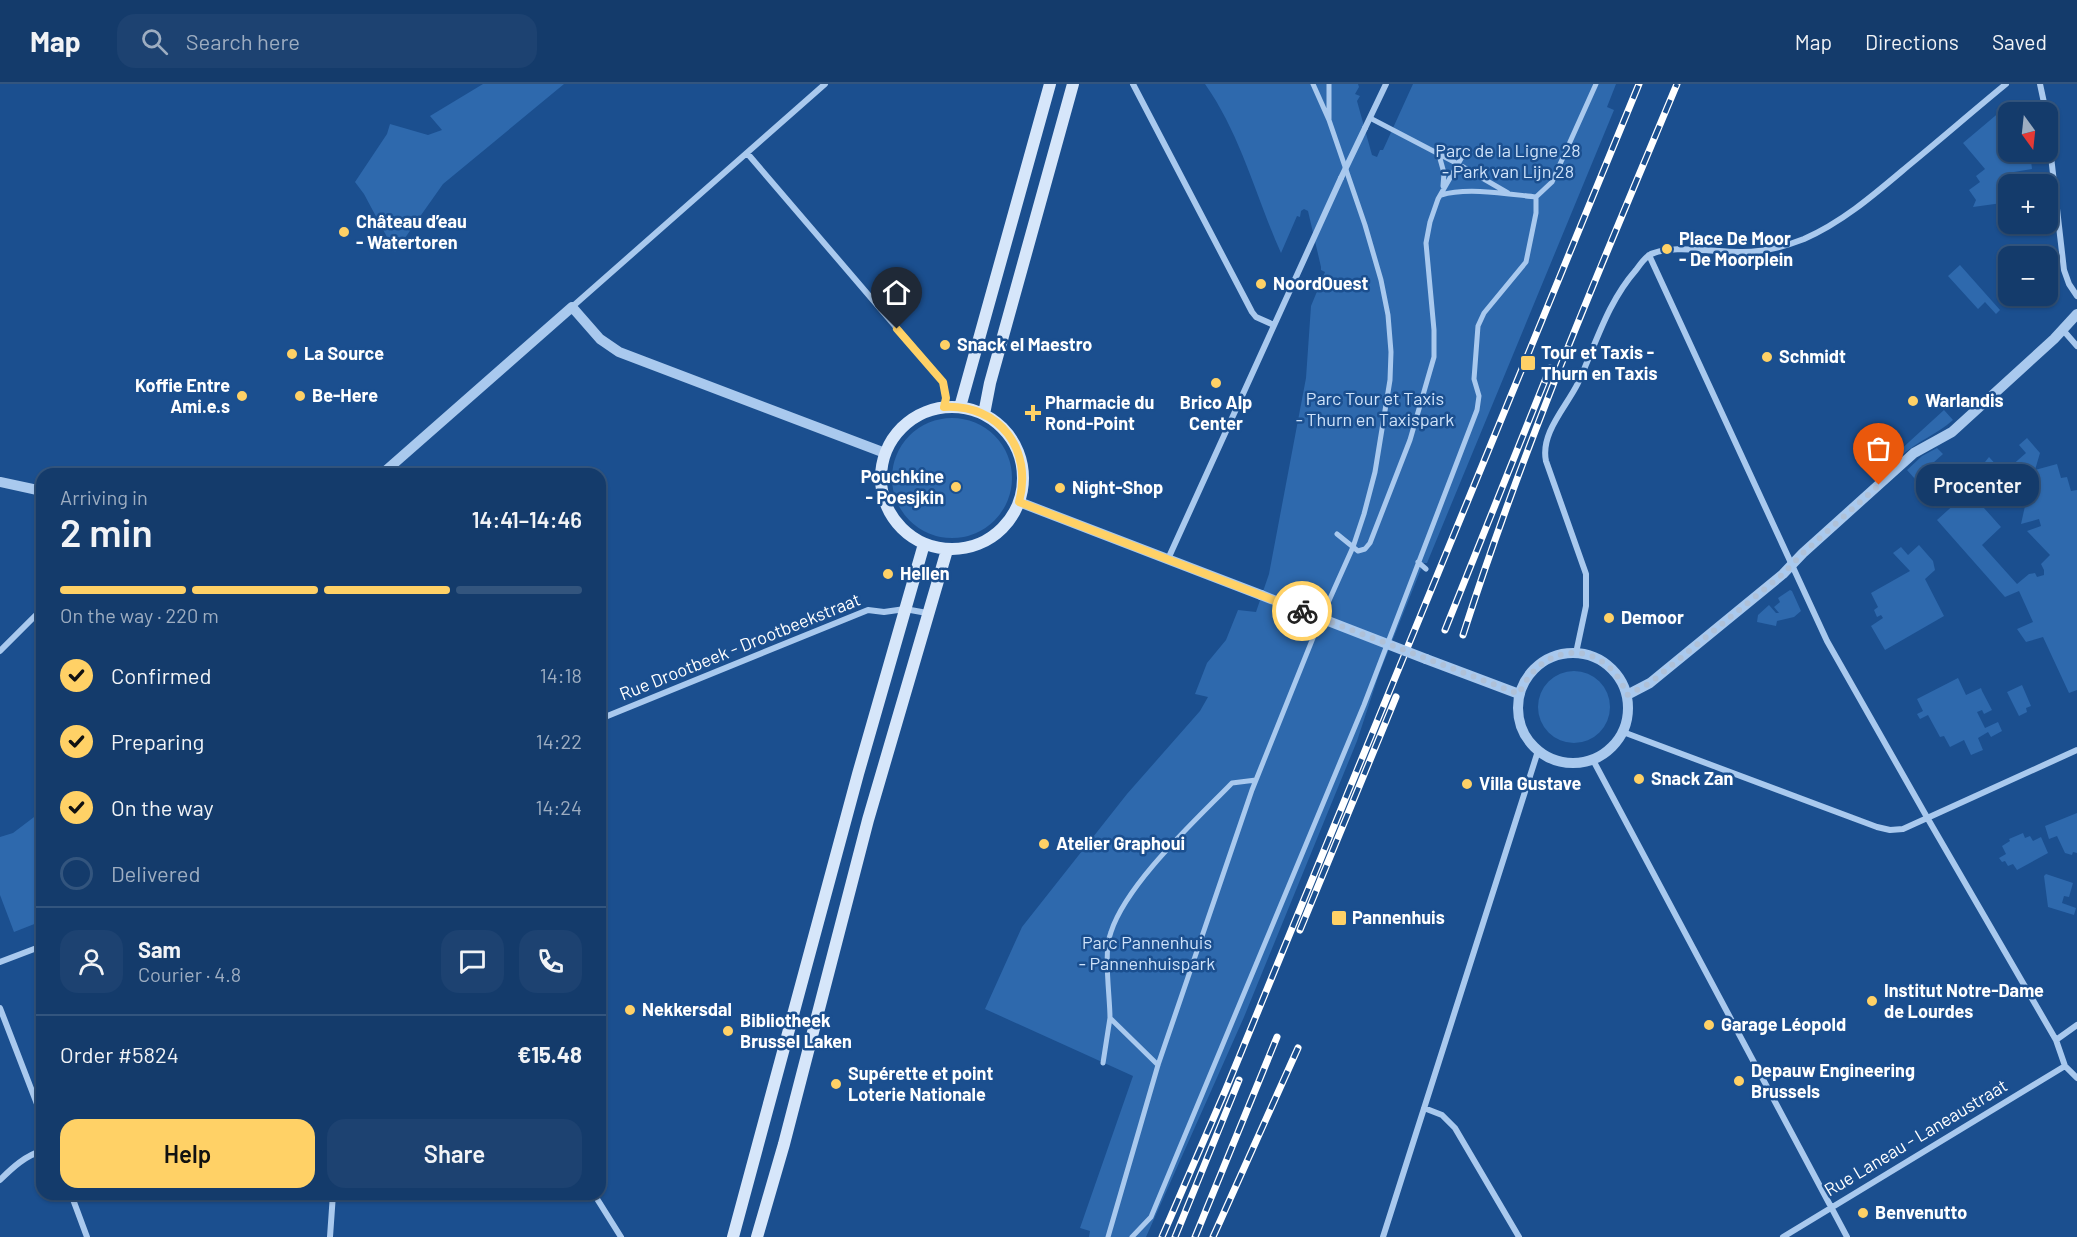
<!DOCTYPE html>
<html lang="en">
<head>
<meta charset="utf-8">
<style>
	:root { --surface:#143b6b; --page:#1d4271; --text:#f1f3f6; --muted:#9dadc1; --line:#33557e; --accent:#ffd166 }
	body { margin:0; font-family:Barlow,sans-serif; background:var(--page); color:var(--text); height:100vh; display:flex; flex-direction:column; font-size:22px; white-space:nowrap }
	* { box-sizing:border-box; margin:0 }
	p { font-size:20px; color:var(--muted) }
	.icon { flex:none; width:33px; height:33px; fill:none; stroke:currentColor; stroke-width:2; stroke-linecap:round; stroke-linejoin:round }
	.map { position:relative; flex:1; overflow:hidden }
	.details { position:absolute; left:36px; top:384px; width:570px; height:732px; display:flex; flex-direction:column; background:var(--surface); border-radius:18px; box-shadow:0 2px 4px #0004,0 0 0 2px var(--line) }
	.details>* { flex:none }
	.needle { width:39px; rotate:165deg }
	.buttons { position:absolute; left:1998px; top:18px; display:grid; gap:12px }
	.buttons a { display:grid; place-items:center; width:60px; height:60px; border-radius:12px; background:var(--surface); box-shadow:0 2px 4px #0004,0 0 0 2px var(--line); font-size:30px }
	.pin { position:absolute; display:grid; place-items:center; width:51px; height:51px; color:#fff; margin:-62px -26px; border-radius:50% 50% 50% 0; rotate:-45deg; box-shadow:0 0 6px #0007 }
	.pin .icon { rotate:45deg }
	.courier { position:absolute; display:grid; place-items:center; width:60px; height:60px; margin:-30px; border:4px solid #ffd166; border-radius:50%; background:#fff; color:#222; box-shadow:0 2px 8px #0007 }
	.bubble { position:absolute; height:42px; border-radius:18px; background:var(--surface); box-shadow:0 2px 4px #0004,0 0 0 2px var(--line); font-size:20px; font-weight:600; line-height:42px; text-align:center }
	.summary em { font-style:normal; font-weight:600 }
	.summary div { display:flex; flex-direction:column-reverse }
	.summary { display:flex; align-items:center; justify-content:space-between; height:102px; padding:0 24px }
	h1 { font-size:39px; font-weight:600; line-height:45px }
	.bar { display:grid; grid-template-columns:repeat(4,1fr); gap:9px 6px; align-content:center; height:72px; padding:0 24px }
	.bar i { height:8px; border-radius:4px; background:var(--line) }
	.bar .on { background:var(--accent) }
	.bar p { grid-column:span 4 }
	.line { display:flex; align-items:center; gap:15px; padding:0 24px; border-top:2px solid var(--line) }
	.line div { flex:1 }
	.round { display:grid; place-items:center; flex:none; width:63px; height:63px; border-radius:18px; background:var(--page) }
	ol { padding:0 24px; list-style:none }
	li { display:flex; align-items:center; gap:18px; height:66px }
	li p { margin-inline-start:auto }
	li .icon { padding:6px; border-radius:50%; background:var(--accent); color:#111; stroke-width:4 }
	li:last-child { color:var(--muted) }
	li i { width:33px; height:33px; border:3px solid var(--line); border-radius:50% }
	.cta { display:flex; gap:12px; margin-top:auto; padding:12px 24px }
	.cta a { flex:1; height:69px; border-radius:18px; background:var(--accent); color:#111; font-size:24px; font-weight:600; line-height:69px; text-align:center }
	.cta a+a { background:var(--page); color:var(--text) }
	header { display:flex; align-items:center; gap:36px; box-sizing:border-box; height:84px; padding:0 30px; background:var(--surface); border-bottom:2px solid var(--line) }
	header strong { font-size:28px }
	nav { display:flex; gap:33px; margin-inline-start:auto; font-size:21px }
	.search { width:420px; height:54px; background:var(--page); display:flex; align-items:center; gap:15px; box-sizing:border-box; padding:0 21px; border-radius:18px; color:var(--muted); font-size:22px }
	.map>svg:first-child { display:block }
</style>
</head>
<body>
<header>
<strong>Map</strong>
<div class="search"><svg class="icon" aria-label="search" viewBox="0 0 24 24"><circle cx="10" cy="10" r="6"/><path d="M15 15l6 6"/></svg>Search here</div>
<nav><a>Map</a><a>Directions</a><a>Saved</a></nav>
</header>
<div class="map">
<svg width="2077" height="1153" viewBox="0 0 2077 1153">
	<rect width="100%" height="100%" fill="#1b4f8f"/>
	<path fill="#2e69ad" d="M 483,0 L 564,0 L 443,100 L 395,168 L 364,110 L 355,98 L 387,50 L 390,40 L 428,51 L 442,46 L 430,32 Z
		M 1205,0 L 1358,0 L 1359,3 L 1355,10 L 1360,12 L 1357,17 L 1372,71 L 1377,73 L 1380,66 L 1383,66 L 1413,0 L 1616,0 L 1607,23 L 1614,26 L 1427,479 L 1419,479 L 1421,485 L 1379,590 L 1357,657 L 1244,933 L 1146,1153 L 1089,1153 L 1090,1147 L 1080,1144 L 1133,992 L 985,925 L 1022,843 L 1127,710 L 1200,627 L 1208,613 L 1195,610 L 1207,579 L 1226,556 L 1238,526 L 1256,528 L 1269,490 L 1306,294 L 1311,222 L 1325,188 L 1321,186 L 1321,183 L 1308,127 L 1304,125 L 1301,127 L 1300,133 L 1297,132 L 1281,169 C 1256,113 1241,51 1205,0 Z
		M 2014,16 L 2025,23 L 2026,28 L 2008,28 L 2008,68 L 2030,68 L 2032,85 L 2008,89 L 2008,92 L 2000,96 L 2002,119 L 1973,123 L 1976,116 L 1969,106 L 1980,98 L 1976,92 L 1985,85 L 1963,59 Z
		M 1960,181 L 2000,226 L 1996,230 L 1985,218 L 1978,225 L 1948,192 Z
		M 1944,326 L 1953,336 C 1936,351 1919,356 1901,372 L 1898,368 Z
		M892 394a60 60 0 1 1 120 0a60 60 0 1 1-120 0Z
		M 2027,354 L 2040,369 L 2035,386 L 2057,380 L 2061,394 L 2067,393 L 2071,407 L 2077,406 L 2077,606 L 2069,609 L 2043,553 L 2026,558 L 2017,545 L 2033,538 L 2019,507 L 2005,513 L 1937,436 L 1958,417 L 1964,424 L 1975,414 L 2001,443 L 1982,461 L 2017,500 L 2029,490 L 2035,489 L 2037,493 L 2044,491 L 2044,486 L 2041,480 L 2050,471 L 2027,447 L 2041,442 L 2039,435 L 2021,440 L 2025,422 L 2007,402 L 1996,411 L 1984,398 L 1995,389 L 1985,378 L 1989,373 L 1999,384 L 2006,378 L 2010,383 L 2026,369 L 2019,361 Z
		M 1937,364 L 1943,370 L 1915,395 L 1907,386 L 1922,372 Z
		M 1919,461 L 1933,477 L 1935,486 L 1925,495 L 1944,532 L 1885,566 L 1871,542 L 1883,534 L 1881,531 L 1877,533 L 1874,526 L 1878,523 L 1871,509 L 1910,487 L 1893,469 L 1901,463 L 1908,471 Z
		M 1790,506 L 1792,507 L 1801,527 L 1794,533 L 1777,537 L 1776,542 L 1757,538 L 1758,531 L 1769,521 L 1776,529 L 1779,529 L 1774,523 L 1780,518 L 1778,514 Z
		M1538 623a36 36 0 1 1 72 0a36 36 0 1 1-72 0Z
		M 1958,594 L 1966,611 L 1981,604 L 1982,607 L 1992,626 L 1984,630 L 1982,626 L 1977,628 L 1985,644 L 1998,638 L 2002,647 L 1991,653 L 1988,648 L 1978,654 L 1983,666 L 1971,671 L 1964,656 L 1950,663 L 1944,652 L 1940,653 L 1928,631 L 1920,635 L 1917,630 L 1923,627 L 1917,615 Z
		M 2022,601 L 2031,622 L 2026,624 L 2027,628 L 2019,632 L 2007,608 Z
		M 42,727 L 42,837 L 14,848 L 0,811 L 0,753 L 13,749 Z
		M 2077,729 L 2077,769 L 2073,768 L 2072,771 L 2065,769 L 2057,752 L 2049,755 L 2045,742 Z
		M 2023,749 L 2025,754 L 2030,752 L 2033,757 L 2041,753 L 2048,769 L 2017,786 L 2013,780 L 2008,782 L 2005,777 L 2002,778 L 1999,774 L 2006,770 L 2002,762 L 2010,757 L 2009,755 Z
		M 2046,790 L 2073,799 L 2069,813 L 2064,812 L 2062,819 L 2076,824 L 2074,831 L 2048,823 L 2044,792 Z"/>
	<g fill="none" stroke-linecap="round" stroke-linejoin="round">
		<path stroke="#a9c9ee" stroke-width="5" d="M 1329,0 L 1329,35
			M 1370,34 L 1458,80 L 1508,109
			M 1439,71 L 1444,89 L 1443,102
			M 1441,111 C 1467,103 1508,110 1536,113 L 1552,98 L 1596,0
			M 1337,450 L 1358,467 L 1365,465 L 1370,459 L 1410,356 L 1434,273 L 1434,246 L 1426,159 L 1430,138 L 1438,115 L 1462,73
			M 1418,478 L 1426,485
			M 1103,979 L 1110,934
			M 1158,981 L 1110,934 C 1110,912 1103,868 1111,848 C 1127,799 1195,737 1232,699 L 1256,696
			M 1108,1153 L 1158,981 L 1252,706 L 1319,539 L 1353,463 L 1364,430 L 1375,388 L 1390,296 L 1391,268 L 1388,231 L 1381,196 L 1365,141 L 1329,36 L 1313,0
			M 1132,1153 L 1151,1133 L 1364,621 L 1477,326 L 1479,312 L 1474,295 L 1478,242 L 1484,229 L 1526,178 L 1536,129 L 1536,113"/>
		<path stroke="#a9c9ee" stroke-width="6" d="M 1133,0 L 1252,228 L 1256,233 L 1274,241
			M 2040,0 L 2046,28
			M 1365,44 L 1386,0
			M 2048,46 L 2064,186 L 2069,200 L 2077,212
			M 747,69 L 943,298 L 946,313 L 944,323
			M 1649,171 L 1827,557 L 1928,735 L 2056,956 L 2065,982 L 2077,994
			M 572,223 L 825,0
			M 2063,246 L 2077,262
			M 1168,475 L 1341,94
			M 0,567 L 42,525
			M 1576,569 L 1586,522 L 1586,490 L 1546,377 C 1540,349 1567,322 1578,299 C 1596,260 1607,219 1636,186 C 1639,182 1643,176 1648,172 C 1666,159 1720,169 1742,168 C 1762,168 1786,162 1804,155 C 1843,138 1876,109 1908,82 C 1941,55 1973,27 2006,0
			M 600,635 L 868,526 L 884,528 L 905,525 L 927,529
			M 1623,648 L 1877,743 L 1890,746 L 1903,745 L 2077,666
			M 1593,676 L 1847,1153
			M 0,878 L 42,862
			M 0,924 L 42,1033
			M 2056,956 L 2077,941
			M 1424,1024 L 1442,1031 L 1455,1044 L 1519,1153
			M 0,1096 C 12,1084 26,1071 42,1067
			M 71,1110 L 87,1153
			M 594,1110 L 621,1153
			M 330,1153 L 333,1110
			M 1383,1153 L 1538,667
			M 1783,1153 L 2065,982"/>
		<path stroke="#a9c9ee" stroke-width="10" d="M 382,390 L 572,223 L 600,255 L 619,268 L 885,369
			M 0,398 L 42,407
			M 1019,418 L 1261,511
			M1518 624a55 55 0 1 1 110 0a55 55 0 1 1-110 0Z
			M 1426,575 L 1519,610
			M 1627,611 L 1650,599 L 1783,490 L 1803,469 L 1914,369 L 1952,348 L 2054,255 L 2077,230"/>
		<path stroke="#d6e6fa" stroke-width="12" d="M881 394a71 71 0 1 1 142 0a71 71 0 1 1-142 0Z
			M 960,323 L 1050,0
			M 984,330 L 990,299 L 1073,0
			M 733,1153 L 858,690 L 924,460
			M 757,1153 L 784,1060 L 868,736 L 947,466"/>
		<g stroke="#fff" stroke-width="7">
			<path id="rail" d="M 1445,546 L 1550,284
				M 1463,551 C 1523,363 1601,182 1677,0
				M 1300,846 L 1396,613
				M 1162,1153 L 1226,1005 L 1639,0
				M 1175,1153 L 1239,996
				M 1195,1153 L 1277,953
				M 1213,1153 L 1298,964"/>
		</g>
		<use href="#rail" stroke="#1b4f8f" stroke-width="4.5" stroke-dasharray="14" stroke-linecap="butt"/>
		<path stroke="#a9c9ee" stroke-width="6" d="M 1341,94 L 1365,44"/>
		<path stroke="#a9c9ee" stroke-width="10" d="M 1261,511 L 1426,575"/>
	</g>
	<g fill="none" stroke-linecap="round" stroke-linejoin="round">
		<path stroke="#afc1d8" stroke-width="6" stroke-dasharray="0 10.8" d="M 1302,527 L 1519,610 C 1542,556 1606,554 1627,611 L 1650,599 L 1783,490 L 1803,469 L 1879,401"/>
		<path stroke="#ffd166" stroke-width="8" d="M 897,245 L 943,298 L 946,314 L 944,323 C 1000,320 1033,366 1019,418 L 1302,527"/>
	</g>
	<g fill="#ffd166" stroke="#1b4f8f" stroke-width="2">
		<circle cx="344" cy="148" r="6"/>
		<circle cx="1667" cy="165" r="6"/>
		<circle cx="1261" cy="200" r="6"/>
		<circle cx="945" cy="261" r="6"/>
		<circle cx="292" cy="270" r="6"/>
		<circle cx="1767" cy="273" r="6"/>
		<rect x="1520" y="271" width="16" height="16" rx="3"/>
		<circle cx="1216" cy="299" r="6"/>
		<circle cx="242" cy="312" r="6"/>
		<circle cx="300" cy="312" r="6"/>
		<circle cx="1913" cy="317" r="6"/>
		<path d="M1030 320h6v6h6v6h-6v6h-6v-6h-6v-6h6z"/>
		<circle cx="956" cy="403" r="6"/>
		<circle cx="1060" cy="404" r="6"/>
		<circle cx="888" cy="490" r="6"/>
		<circle cx="1609" cy="534" r="6"/>
		<circle cx="1639" cy="695" r="6"/>
		<circle cx="1467" cy="700" r="6"/>
		<circle cx="1044" cy="760" r="6"/>
		<rect x="1331" y="826" width="16" height="16" rx="3"/>
		<circle cx="1872" cy="917" r="6"/>
		<circle cx="630" cy="926" r="6"/>
		<circle cx="1709" cy="941" r="6"/>
		<circle cx="728" cy="947" r="6"/>
		<circle cx="1739" cy="997" r="6"/>
		<circle cx="836" cy="1000" r="6"/>
		<circle cx="1863" cy="1129" r="6"/>
	</g>
	<g text-anchor="middle" stroke-width="5" stroke-linejoin="round" paint-order="stroke">
		<g font-size="18" fill="#cfe3fa" stroke="#1b4f8f">
			<text x="1508" y="73">Parc de la Ligne 28<tspan x="1508" dy="21">- Park van Lijn 28</tspan></text>
			<text x="1375" y="321">Parc Tour et Taxis<tspan x="1375" dy="21">- Thurn en Taxispark</tspan></text>
			<text x="1147" y="865">Parc Pannenhuis<tspan x="1147" dy="21">- Pannenhuispark</tspan></text>
		</g>
		<g font-size="18" font-weight="bold" fill="#fff" stroke="#1b4f8f" text-anchor="start">
			<text x="356" y="144">Château d’eau<tspan x="356" dy="21">- Watertoren</tspan></text>
			<text x="1679" y="161">Place De Moor<tspan x="1679" dy="21">- De Moorplein</tspan></text>
			<text x="1273" y="206">NoordOuest</text>
			<text x="957" y="267">Snack el Maestro</text>
			<text x="1541" y="275">Tour et Taxis -<tspan x="1541" dy="21">Thurn en Taxis</tspan></text>
			<text x="304" y="276">La Source</text>
			<text x="1779" y="279">Schmidt</text>
			<text x="230" y="308" text-anchor="end">Koffie Entre<tspan x="230" dy="21">Ami.e.s</tspan></text>
			<text x="312" y="318">Be-Here</text>
			<text x="1925" y="323">Warlandis</text>
			<text x="1045" y="325">Pharmacie du<tspan x="1045" dy="21">Rond-Point</tspan></text>
			<text x="1216" y="325" text-anchor="middle">Brico Alp<tspan x="1216" dy="21">Center</tspan></text>
			<text x="944" y="399" text-anchor="end">Pouchkine<tspan x="944" dy="21">- Poesjkin</tspan></text>
			<text x="1072" y="410">Night-Shop</text>
			<text x="900" y="496">Hellen</text>
			<text x="1621" y="540">Demoor</text>
			<text x="1651" y="701">Snack Zan</text>
			<text x="1479" y="706">Villa Gustave</text>
			<text x="1056" y="766">Atelier Graphoui</text>
			<text x="1352" y="840">Pannenhuis</text>
			<text x="1884" y="913">Institut Notre-Dame<tspan x="1884" dy="21">de Lourdes</tspan></text>
			<text x="642" y="932">Nekkersdal</text>
			<text x="740" y="943">Bibliotheek<tspan x="740" dy="21">Brussel Laken</tspan></text>
			<text x="1721" y="947">Garage Léopold</text>
			<text x="1751" y="993">Depauw Engineering<tspan x="1751" dy="21">Brussels</tspan></text>
			<text x="848" y="996">Supérette et point<tspan x="848" dy="21">Loterie Nationale</tspan></text>
			<text x="1875" y="1135">Benvenutto</text>
		</g>
		<g font-size="18" fill="#fff" stroke="#1b4f8f">
			<text transform="translate(740 563) rotate(-22)" y="6">Rue Drootbeek - Drootbeekstraat</text>
			<text transform="translate(1916 1054) rotate(-31)" y="6">Rue Laneau - Laneaustraat</text>
		</g>
	</g>
</svg>
<div class="buttons">
<a><svg class="needle" viewBox="-14 -14 28 28"><path d="M0-13l5 13h-10z" fill="#e53935"/><path d="M0 13l5-13h-10z" fill="#9dadc1"/></svg></a>
<a>+</a>
<a>−</a>
</div>
<div class="pin" style="left:1879px;top:401px;background:#ea580c"><svg class="icon" aria-label="bag" viewBox="0 0 24 24"><path d="M5 8h14l-1 12H6zM9 8a3 3 0 0 1 6 0"/></svg></div>
<div class="pin" style="left:897px;top:245px;background:#1f2937"><svg class="icon" aria-label="home" viewBox="0 0 24 24"><path d="M3 11l9-7 9 7M6 9v11h12V9"/></svg></div>
<div class="courier" style="left:1302px;top:527px"><svg class="icon" aria-label="bike" viewBox="0 0 24 24"><circle cx="6" cy="16" r="4"/><circle cx="18" cy="16" r="4"/><path d="M6 16l4-8h5l3 8M10 8l3 8H6M13 5h3"/></svg></div>
<div class="bubble" style="left:1916px;top:380px;width:123px">Procenter</div>
<section class="details">
<div class="summary"><div><h1>2 min</h1><p>Arriving in</p></div><em>14:41–14:46</em></div>
<div class="bar"><i class="on"></i><i class="on"></i><i class="on"></i><i></i><p>On the way · 220 m</p></div>
<ol>
<li><svg class="icon" aria-label="check" viewBox="0 0 24 24"><path d="M5 12l5 5 9-10"/></svg>Confirmed<p>14:18</p></li>
<li><svg class="icon" aria-label="check" viewBox="0 0 24 24"><path d="M5 12l5 5 9-10"/></svg>Preparing<p>14:22</p></li>
<li><svg class="icon" aria-label="check" viewBox="0 0 24 24"><path d="M5 12l5 5 9-10"/></svg>On the way<p>14:24</p></li>
<li><i></i>Delivered</li>
</ol>
<div class="line" style="height:108px"><a class="round"><svg class="icon" aria-label="person" viewBox="0 0 24 24"><circle cx="12" cy="8" r="4"/><path d="M4 21q1-7 8-7t8 7"/></svg></a><div><b>Sam</b><p>Courier · 4.8</p></div><a class="round"><svg class="icon" aria-label="chat" viewBox="0 0 24 24"><path d="M4 5h16v11H9l-5 4z"/></svg></a><a class="round"><svg class="icon" aria-label="phone" viewBox="0 0 24 24"><path d="M5 4h4l2 5-3 2q2 4 5 5l2-3 5 2v4C11 20 4 13 5 4z"/></svg></a></div>
<div class="line" style="height:78px"><div>Order #5824</div><b>€15.48</b></div>
<div class="cta"><a>Help</a><a>Share</a></div>
</section>
</div>
</body>
</html>
